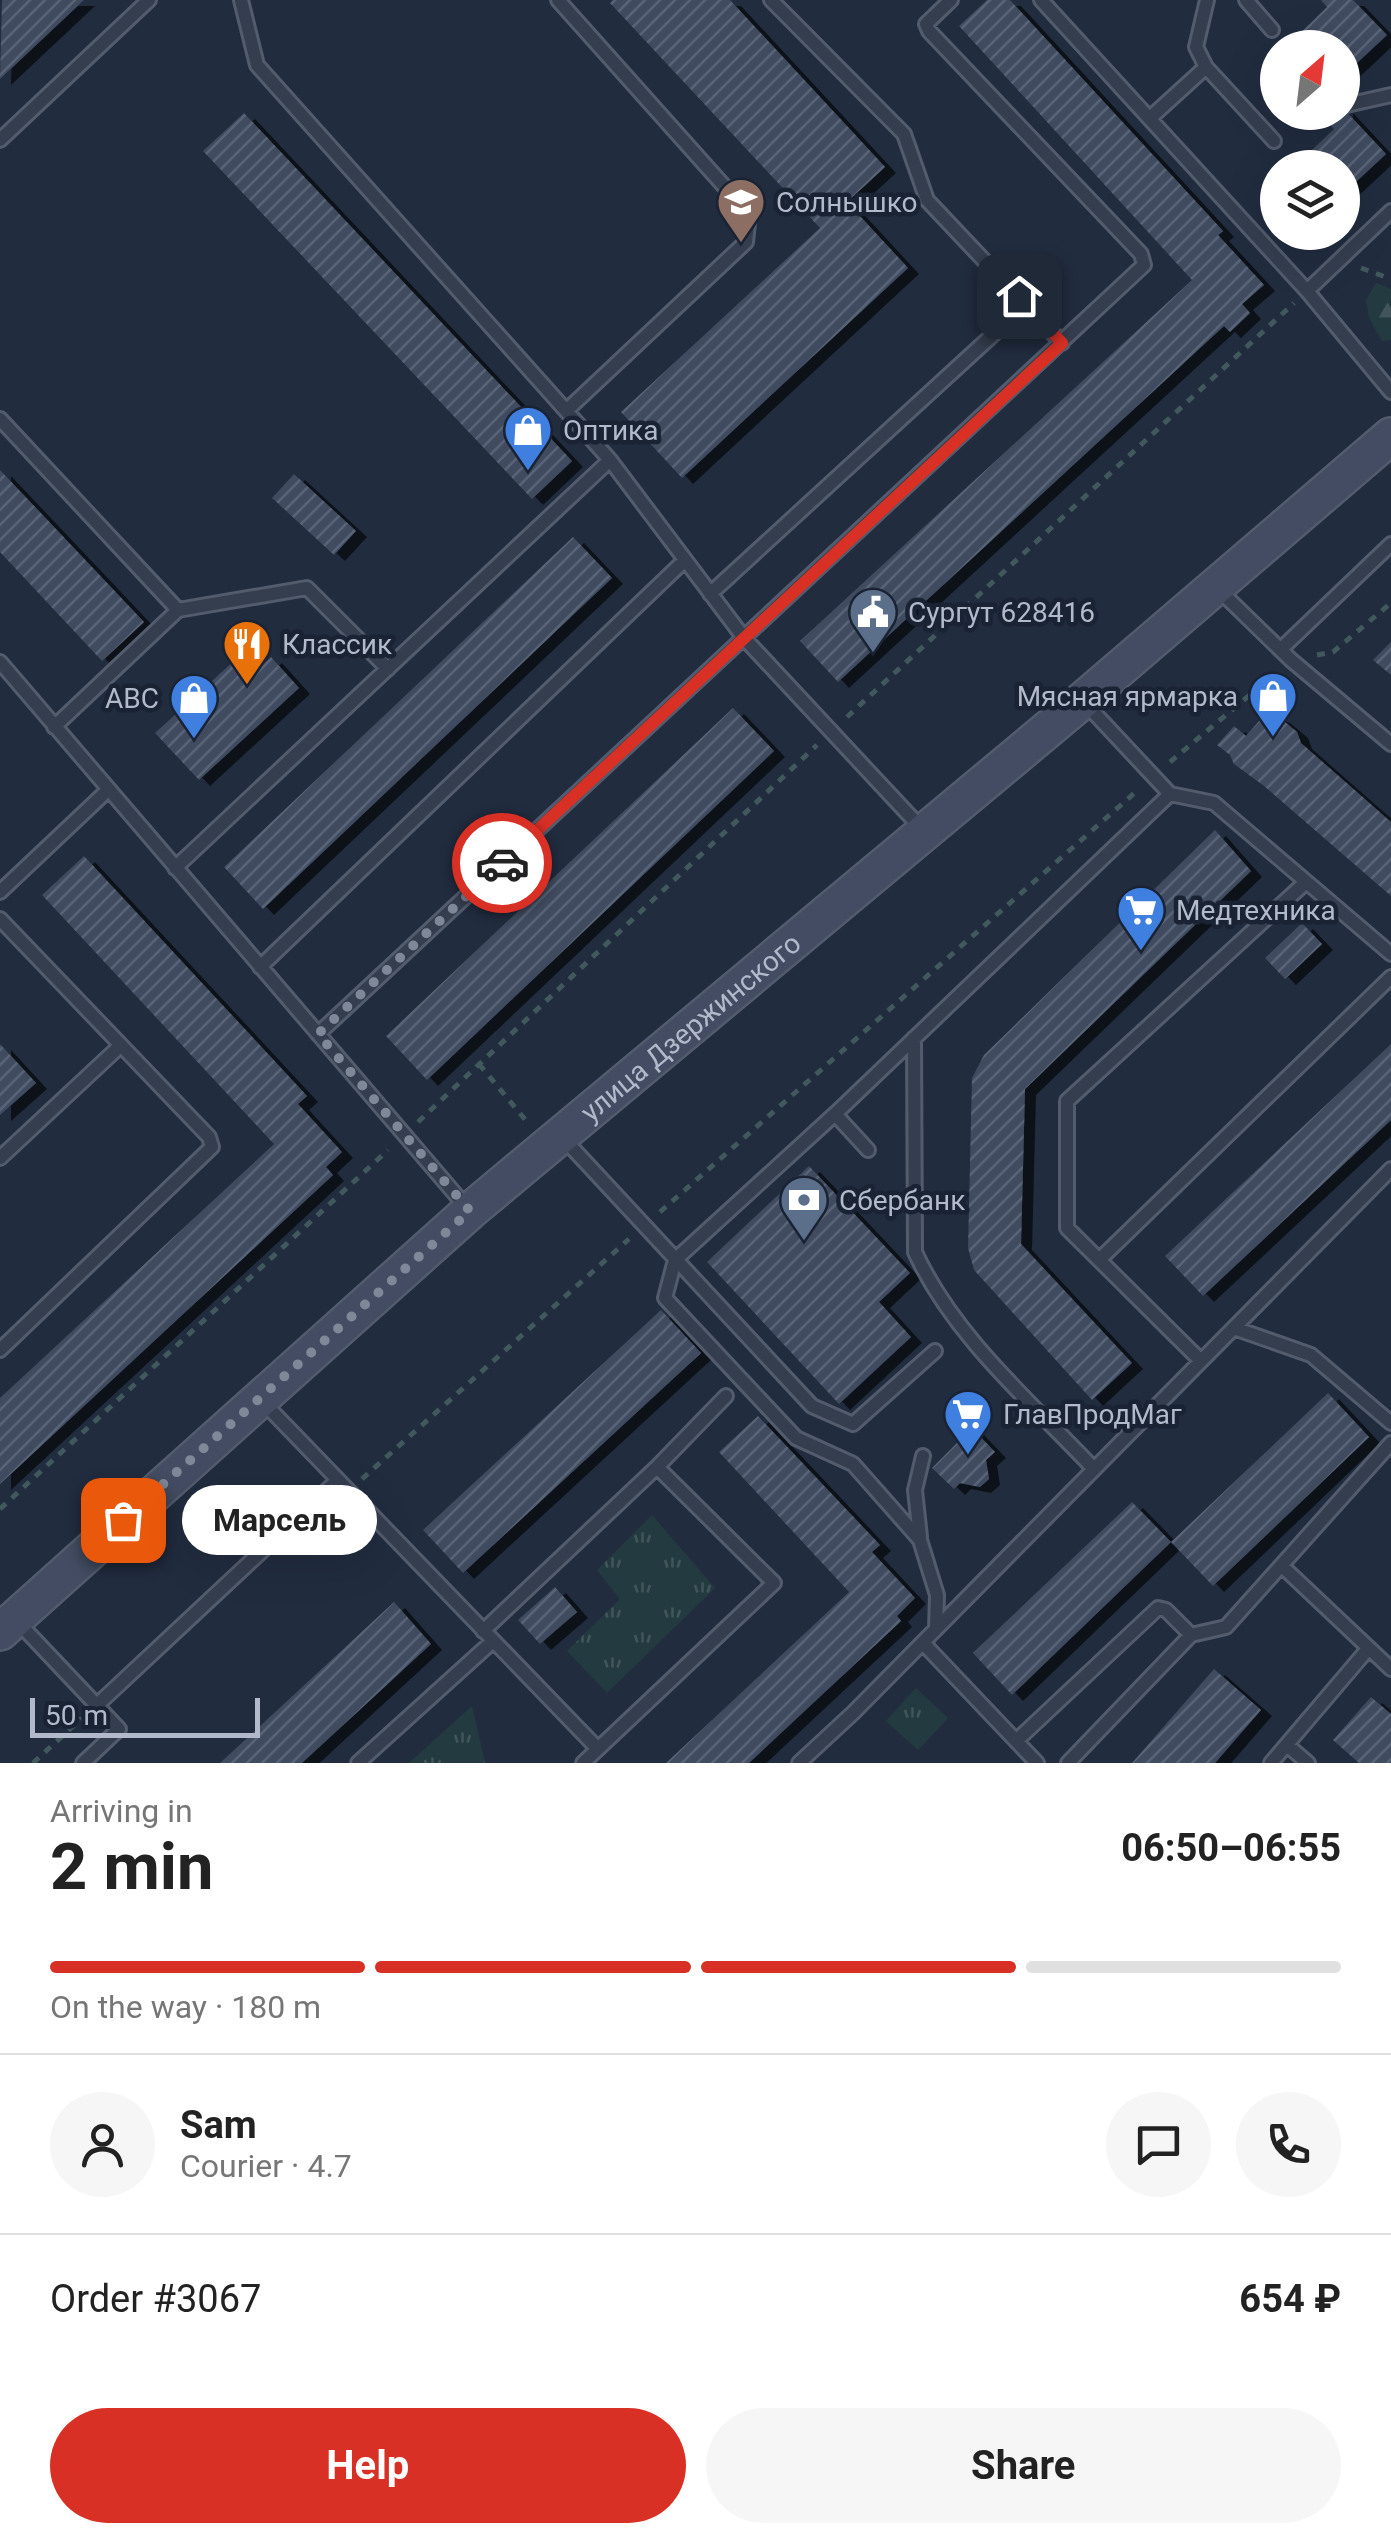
<!DOCTYPE html>
<html lang="en">
<head>
<meta charset="utf-8">
<style>
	:root { --surface:#fff; --page:#f6f6f6; --text:#222; --muted:#767676; --line:#e0e0e0; --accent:#d93025 }
	body { margin:0; font-family:Roboto,sans-serif; background:var(--page); color:var(--text); height:100vh; display:flex; flex-direction:column; font-size:38px; white-space:nowrap }
	* { box-sizing:border-box; margin:0 }
	p { font-size:32px; color:var(--muted) }
	.icon { flex:none; width:55px; height:55px; fill:none; stroke:currentColor; stroke-width:2; stroke-linecap:round; stroke-linejoin:round }
	.map { position:relative; height:1763px; overflow:hidden }
	.sheet { display:flex; flex-direction:column; background:var(--surface); flex:1 }
	.sheet>* { flex:none }
	.needle { width:65px; rotate:28deg }
	.controls { position:absolute; left:1260px; top:30px; display:grid; gap:20px }
	.controls a { display:grid; place-items:center; width:100px; height:100px; border-radius:50%; background:var(--surface); box-shadow:0 10px 40px #0002; font-size:50px }
	.scale { position:absolute; left:30px; bottom:25px; width:230px; box-sizing:border-box; padding-left:10px; border:5px solid #b1b9ca; border-top:0; font-size:28px; line-height:35px; white-space:nowrap; color:#b1b9ca; -webkit-text-stroke:8px #1a2334; paint-order:stroke }
	.pin { position:absolute; display:grid; place-items:center; width:85px; height:85px; color:#fff; margin:-42px; border-radius:20px; box-shadow:0 5px 15px #0006 }
	.courier { position:absolute; display:grid; place-items:center; width:100px; height:100px; margin:-50px; border:8px solid #d93025; border-radius:50%; background:#fff; color:#222; box-shadow:0 2px 12px #0007 }
	.bubble { position:absolute; height:70px; border-radius:35px; background:var(--surface); box-shadow:0 10px 40px #0002; font-size:32px; font-weight:700; line-height:70px; text-align:center }
	.overview em { font-style:normal; font-weight:700 }
	.overview div { display:flex; flex-direction:column-reverse }
	.overview { display:flex; align-items:center; justify-content:space-between; height:170px; padding:0 50px }
	h1 { font-size:65px; font-weight:700; line-height:75px }
	.bar { display:grid; grid-template-columns:repeat(4,1fr); gap:15px 10px; align-content:center; height:120px; padding:0 50px }
	.bar i { height:12px; border-radius:8px; background:var(--line) }
	.bar .selected { background:var(--accent) }
	.bar p { grid-column:span 4 }
	.line { display:flex; align-items:center; gap:25px; padding:0 50px; border-top:2px solid var(--line) }
	.line div { flex:1 }
	.round { display:grid; place-items:center; flex:none; width:105px; height:105px; border-radius:52px; background:var(--page) }
	.button { display:flex; gap:20px; margin-top:auto; padding:20px 50px }
	.button a { flex:1; height:115px; border-radius:60px; background:var(--accent); color:#fff; font-size:40px; font-weight:700; line-height:115px; text-align:center }
	.button a+a { background:var(--page); color:var(--text) }
	.map>svg:first-child { display:block }
</style>
</head>
<body>
<div class="map">
<svg width="1391" height="1763" viewBox="0 0 1391 1763">
	<defs>
		<pattern id="grass-tufts" width="24" height="20" patternUnits="userSpaceOnUse" patternTransform="scale(2.5)"><rect width="24" height="20" fill="#233b40"/><path d="M3 7l-1-3M5 7V3M7 7l1-3M15 17l-1-3M17 17v-4M19 17l1-3" fill="none" stroke="#41555a"/></pattern>
		<pattern id="forest-firs" width="22" height="20" patternUnits="userSpaceOnUse" patternTransform="scale(2.5)"><rect width="22" height="20" fill="#233b40"/><path d="M5 1l3.5 6h-7zM16 11l3.5 6h-7z" fill="#41555a"/></pattern>
		<pattern id="building-hatch" width="6" height="6" patternUnits="userSpaceOnUse" patternTransform="scale(2.5)"><rect width="6" height="6" fill="#3f4b61"/><path d="M-1 1l2-2M0 6l6-6M5 7l2-2" fill="none" stroke="#586376"/></pattern>
		<filter id="shadow"><feDropShadow dx="11" dy="6" stdDeviation="0" flood-color="#0009"/></filter>
	</defs>
	<rect width="100%" height="100%" fill="#212c3f"/>
	<path fill="url(#grass-tufts)" d="M 652,1515 L 715,1588 L 607,1693 L 567,1651 L 620,1599 L 597,1570 Z
		M 916,1688 L 948,1718 L 918,1750 L 886,1721 Z
		M 472,1706 L 485,1763 L 409,1763 Z"/>
	<path fill="url(#forest-firs)" d="M 1376,283 L 1391,289 L 1391,340 L 1382,341 L 1369,318 L 1366,300 Z"/>
	<path fill="url(#building-hatch)" filter="url(#shadow)" d="M 2,0 L 84,0 L 0,79 Z
		M 613,0 L 730,0 L 885,167 L 847,202 L 908,268 L 682,478 L 621,412 L 820,228 L 610,3 Z
		M 987,0 L 1010,0 L 1223,231 L 1218,235 L 1264,285 L 1242,304 L 1250,313 L 1230,332 L 1224,326 L 838,682 L 800,641 L 1192,280 L 959,26 Z
		M 1321,0 L 1353,0 L 1387,35 L 1342,77 L 1342,48 L 1285,48 L 1327,7 Z
		M 1278,55 L 1278,87 L 1261,70 Z
		M 1342,107 L 1386,154 L 1342,195 L 1342,168 L 1293,168 L 1334,129 L 1319,112 L 1342,112 Z
		M 244,113 L 572,461 L 532,499 L 203,151 Z
		M 0,470 L 144,622 L 102,661 L 0,552 Z
		M 294,474 L 356,531 L 334,555 L 272,498 Z
		M 573,537 L 612,578 L 263,909 L 224,867 Z
		M 1391,642 L 1391,675 L 1373,660 Z
		M 271,657 L 299,688 L 199,780 L 155,733 L 236,659 L 252,675 Z
		M 733,708 L 774,751 L 427,1080 L 386,1036 Z
		M 1266,713 L 1279,717 L 1297,732 L 1301,743 L 1391,822 L 1391,896 L 1264,786 L 1234,764 L 1230,755 L 1217,745 L 1234,726 L 1246,736 Z
		M 1215,830 L 1251,871 L 1025,1089 L 1021,1244 L 1132,1363 L 1092,1400 L 974,1270 L 968,1248 L 972,1078 L 984,1055 Z
		M 84,856 L 307,1096 L 298,1104 L 342,1152 L 326,1167 L 333,1175 L 0,1484 L 0,1398 L 274,1144 L 42,895 Z
		M 1302,923 L 1322,944 L 1285,979 L 1265,958 Z
		M 0,1044 L 36,1083 L 0,1115 Z
		M 1391,1044 L 1391,1120 L 1203,1296 L 1165,1256 Z
		M 809,1166 L 910,1273 L 879,1302 L 911,1337 L 839,1404 L 707,1262 Z
		M 661,1310 L 701,1353 L 463,1573 L 423,1530 Z
		M 1328,1393 L 1369,1437 L 1213,1586 L 1171,1542 Z
		M 758,1416 L 880,1545 L 872,1552 L 915,1598 L 897,1616 L 901,1621 L 749,1763 L 666,1763 L 849,1592 L 719,1452 Z
		M 972,1428 L 995,1452 L 986,1460 L 989,1479 L 980,1487 L 960,1483 L 954,1489 L 932,1468 Z
		M 1132,1502 L 1171,1542 L 1012,1695 L 973,1653 Z
		M 555,1587 L 577,1612 L 540,1644 L 518,1620 Z
		M 394,1602 L 431,1644 L 302,1763 L 220,1763 Z
		M 1214,1669 L 1261,1710 L 1215,1763 L 1132,1763 Z
		M 1371,1697 L 1391,1714 L 1391,1763 L 1359,1763 L 1333,1740 Z"/>
	<g fill="none" stroke-linecap="round" stroke-linejoin="round">
		<g stroke="#535c6d" stroke-width="18">
			<path id="lane" d="M 241,0 L 257,65 L 610,460 L 744,638 L 923,830
				M 558,0 L 749,214 L 746,242 L 566,411
				M 771,0 L 904,134 L 927,200 L 1062,343
				M 1041,0 L 1307,291 L 1391,392
				M 1246,0 L 1272,30
				M 1206,67 L 1274,141
				M 1342,106 L 1391,95
				M 1150,118 L 1206,67 L 1196,47 L 1207,0
				M 0,140 L 149,0
				M 1307,291 L 1391,211
				M 0,419 L 178,610 L 54,727
				M 1218,589 L 1291,660 L 1391,744
				M 710,594 L 997,331
				M 178,610 L 307,588 L 388,669
				M 1281,649 L 1391,544
				M 0,662 L 468,1209
				M 1084,702 L 1170,794 L 1214,803 L 1391,954
				M 175,868 L 610,460
				M 0,892 L 108,790
				M 0,919 L 209,1137 L 212,1147 L 0,1350
				M 260,967 L 684,561
				M 318,1034 L 1144,265 L 1141,254 L 929,31 L 926,24 L 951,0
				M 914,1038 L 915,1252 C 954,1337 1031,1402 1094,1469
				M 835,1114 L 675,1260 L 665,1298 L 796,1438 L 853,1464 L 920,1540 L 937,1595 L 936,1629
				M 563,1138 L 812,1406 L 853,1424 L 935,1351
				M 868,1150 L 835,1114 L 1170,794
				M 0,1158 L 119,1047
				M 1099,1260 L 1391,977
				M 1234,1328 L 1311,1355 L 1391,1423
				M 1201,1361 L 1067,1228 L 1067,1101 L 1306,882
				M 260,1399 L 598,1749
				M 920,1537 L 915,1490 L 923,1456
				M 1283,1567 L 1391,1669
				M 16,1620 L 119,1729 L 83,1763
				M 483,1631 L 657,1467 L 726,1396
				M 923,1643 L 1037,1763
				M 96,1706 L 338,1480
				M 1016,1741 L 1158,1608 L 1166,1610 L 1191,1635
				M 1287,1745 L 1308,1763
				M 358,1763 L 493,1641
				M 583,1763 L 774,1583 L 657,1467
				M 799,1763 L 853,1713 L 1391,1169
				M 1068,1763 L 1191,1635 L 1226,1627 L 1391,1443
				M 1271,1763 L 1368,1649"/>
		</g>
		<g stroke="#535c6d" stroke-width="40">
			<g id="secondary">
				<path id="s1" d="M 0,1632 L 470,1211 L 1083,700 L 1391,436"/>
			</g>
		</g>
		<path stroke="#41585d" stroke-width="5" stroke-dasharray="8 8" stroke-linecap="butt" d="M 1361,268 L 1391,279
			M 1317,655 L 1333,652 L 1391,603
			M 847,717 L 1294,303
			M 1170,762 L 1276,673
			M 479,1064 L 528,1123
			M 418,1122 L 817,745
			M 660,1212 L 1139,789
			M 362,1479 L 629,1239
			M 0,1509 L 388,1150
			M 33,1763 L 82,1718"/>
		<use href="#lane" stroke="#353e4f" stroke-width="12"/>
		<use href="#secondary" stroke="#434c62" stroke-width="35"/>
	</g>
	<g fill="none" stroke-linecap="round" stroke-linejoin="round">
		<path stroke="#7f8899" stroke-width="10" stroke-dasharray="0 18" d="M 123,1520 L 470,1211 L 318,1034 L 502,863"/>
		<path stroke="#d93025" stroke-width="12" d="M 502,863 L 1062,343 L 1019,296"/>
	</g>
	<defs>
		<g id="school-pin" transform="scale(2.5)"><path d="M0 17L-7.5 6A9.5 9.5 0 1 1 7.5 6Z" fill="#8d6e63" stroke="#1a2334"/><path d="M0-5L7-2L0 1L-7-2ZM-4 1L0 2.5L4 1V4Q0 6-4 4Z" fill="#fff"/></g>
		<g id="shop-pin" transform="scale(2.5)"><path d="M0 17L-7.5 6A9.5 9.5 0 1 1 7.5 6Z" fill="#3f7fe0" stroke="#1a2334"/><path d="M-5-2.5h2.3a2.7 3.5 0 0 1 5.4 0H5L5.5 6h-11ZM-1.5-2.5h3a1.5 2.3 0 0 0-3 0Z" fill="#fff"/></g>
		<g id="civic-pin" transform="scale(2.5)"><path d="M0 17L-7.5 6A9.5 9.5 0 1 1 7.5 6Z" fill="#5c6f8a" stroke="#1a2334"/><path d="M-.6-6.5H3V-4.5H.6V-3L4-1V1h2V6H-6V1h2V-1L-.6-3ZM-1.2 2.5V6h2.4V2.5Z" fill="#fff"/></g>
		<g id="restaurant-pin" transform="scale(2.5)"><path d="M0 17L-7.5 6A9.5 9.5 0 1 1 7.5 6Z" fill="#e8710a" stroke="#1a2334"/><path d="M-5-6h1v4h1v-4h1v4h1v-4h1v5L-1.5 .5V6h-2V.5L-5-1ZM5-6V6H3V1.5H1.5Q1.5-4 5-6Z" fill="#fff"/></g>
		<g id="supermarket-pin" transform="scale(2.5)"><path d="M0 17L-7.5 6A9.5 9.5 0 1 1 7.5 6Z" fill="#3f7fe0" stroke="#1a2334"/><path d="M-6-5.5h2.5l.6 2H6L4.5 2H-2.5L-4.4-4H-6ZM-1.5 3.2a1.3 1.3 0 1 0 .1 0ZM3 3.2a1.3 1.3 0 1 0 .1 0Z" fill="#fff"/></g>
		<g id="bank-pin" transform="scale(2.5)"><path d="M0 17L-7.5 6A9.5 9.5 0 1 1 7.5 6Z" fill="#5c6f8a" stroke="#1a2334"/><path d="M-6-4H6V4H-6ZM0-2.3a2.3 2.3 0 1 0 0 4.6a2.3 2.3 0 1 0 0-4.6Z" fill="#fff"/></g>
	</defs>
	<g fill-rule="evenodd">
		<use href="#school-pin" x="741" y="202"/>
		<use href="#shop-pin" x="528" y="430"/>
		<use href="#civic-pin" x="873" y="612"/>
		<use href="#restaurant-pin" x="247" y="644"/>
		<use href="#shop-pin" x="1273" y="696"/>
		<use href="#shop-pin" x="194" y="698"/>
		<use href="#supermarket-pin" x="1141" y="910"/>
		<use href="#bank-pin" x="804" y="1200"/>
		<use href="#supermarket-pin" x="968" y="1414"/>
	</g>
	<g text-anchor="middle" stroke-width="9" stroke-linejoin="round" paint-order="stroke">
		<g font-size="28" fill="#b1b9ca" stroke="#1a2334" text-anchor="start">
			<text x="776" y="212">Солнышко</text>
			<text x="563" y="440">Оптика</text>
			<text x="908" y="622">Сургут 628416</text>
			<text x="282" y="654">Классик</text>
			<text x="1238" y="706" text-anchor="end">Мясная ярмарка</text>
			<text x="159" y="708" text-anchor="end">ABC</text>
			<text x="1176" y="920">Медтехника</text>
			<text x="839" y="1210">Сбербанк</text>
			<text x="1003" y="1424">ГлавПродМаг</text>
		</g>
		<g font-size="28" fill="#b1b9ca" stroke="#1a2334">
			<text dy="10" stroke="none"><textPath href="#s1" startOffset="918">улица Дзержинского</textPath></text>
		</g>
	</g>
</svg>
<div class="controls">
<a><svg class="needle" viewBox="-14 -14 28 28"><path d="M0-13l5 13h-10z" fill="#e53935"/><path d="M0 13l5-13h-10z" fill="#767676"/></svg></a>
<a><svg class="icon" aria-label="layers" viewBox="0 0 24 24"><path d="M12 4l9 5-9 5-9-5zM3 14l9 5 9-5"/></svg></a>
</div>
<div class="scale">50 m</div>
<div class="pin" style="left:123px;top:1520px;background:#ea580c"><svg class="icon" aria-label="bag" viewBox="0 0 24 24"><path d="M5 8h14l-1 12H6zM9 8a3 3 0 0 1 6 0"/></svg></div>
<div class="pin" style="left:1019px;top:296px;background:#1f2937"><svg class="icon" aria-label="home" viewBox="0 0 24 24"><path d="M3 11l9-7 9 7M6 9v11h12V9"/></svg></div>
<div class="courier" style="left:502px;top:863px"><svg class="icon" aria-label="car" viewBox="0 0 24 24"><path d="M5 17H2v-5l4-1 3-4h7l3 4 3 1v5h-3M9 17h6M6 11h13"/><circle cx="7" cy="17" r="2"/><circle cx="17" cy="17" r="2"/></svg></div>
<div class="bubble" style="left:182px;top:1485px;width:195px">Марсель</div>
</div>
<section class="sheet">
<div class="overview"><div><h1>2 min</h1><p>Arriving in</p></div><em>06:50–06:55</em></div>
<div class="bar"><i class="selected"></i><i class="selected"></i><i class="selected"></i><i></i><p>On the way · 180 m</p></div>
<div class="line" style="height:180px"><a class="round"><svg class="icon" aria-label="person" viewBox="0 0 24 24"><circle cx="12" cy="8" r="4"/><path d="M4 21q1-7 8-7t8 7"/></svg></a><div><b>Sam</b><p>Courier · 4.7</p></div><a class="round"><svg class="icon" aria-label="chat" viewBox="0 0 24 24"><path d="M4 5h16v11H9l-5 4z"/></svg></a><a class="round"><svg class="icon" aria-label="phone" viewBox="0 0 24 24"><path d="M5 4h4l2 5-3 2q2 4 5 5l2-3 5 2v4C11 20 4 13 5 4z"/></svg></a></div>
<div class="line" style="height:130px"><div>Order #3067</div><b>654 ₽</b></div>
<div class="button"><a>Help</a><a>Share</a></div>
</section>
</body>
</html>
